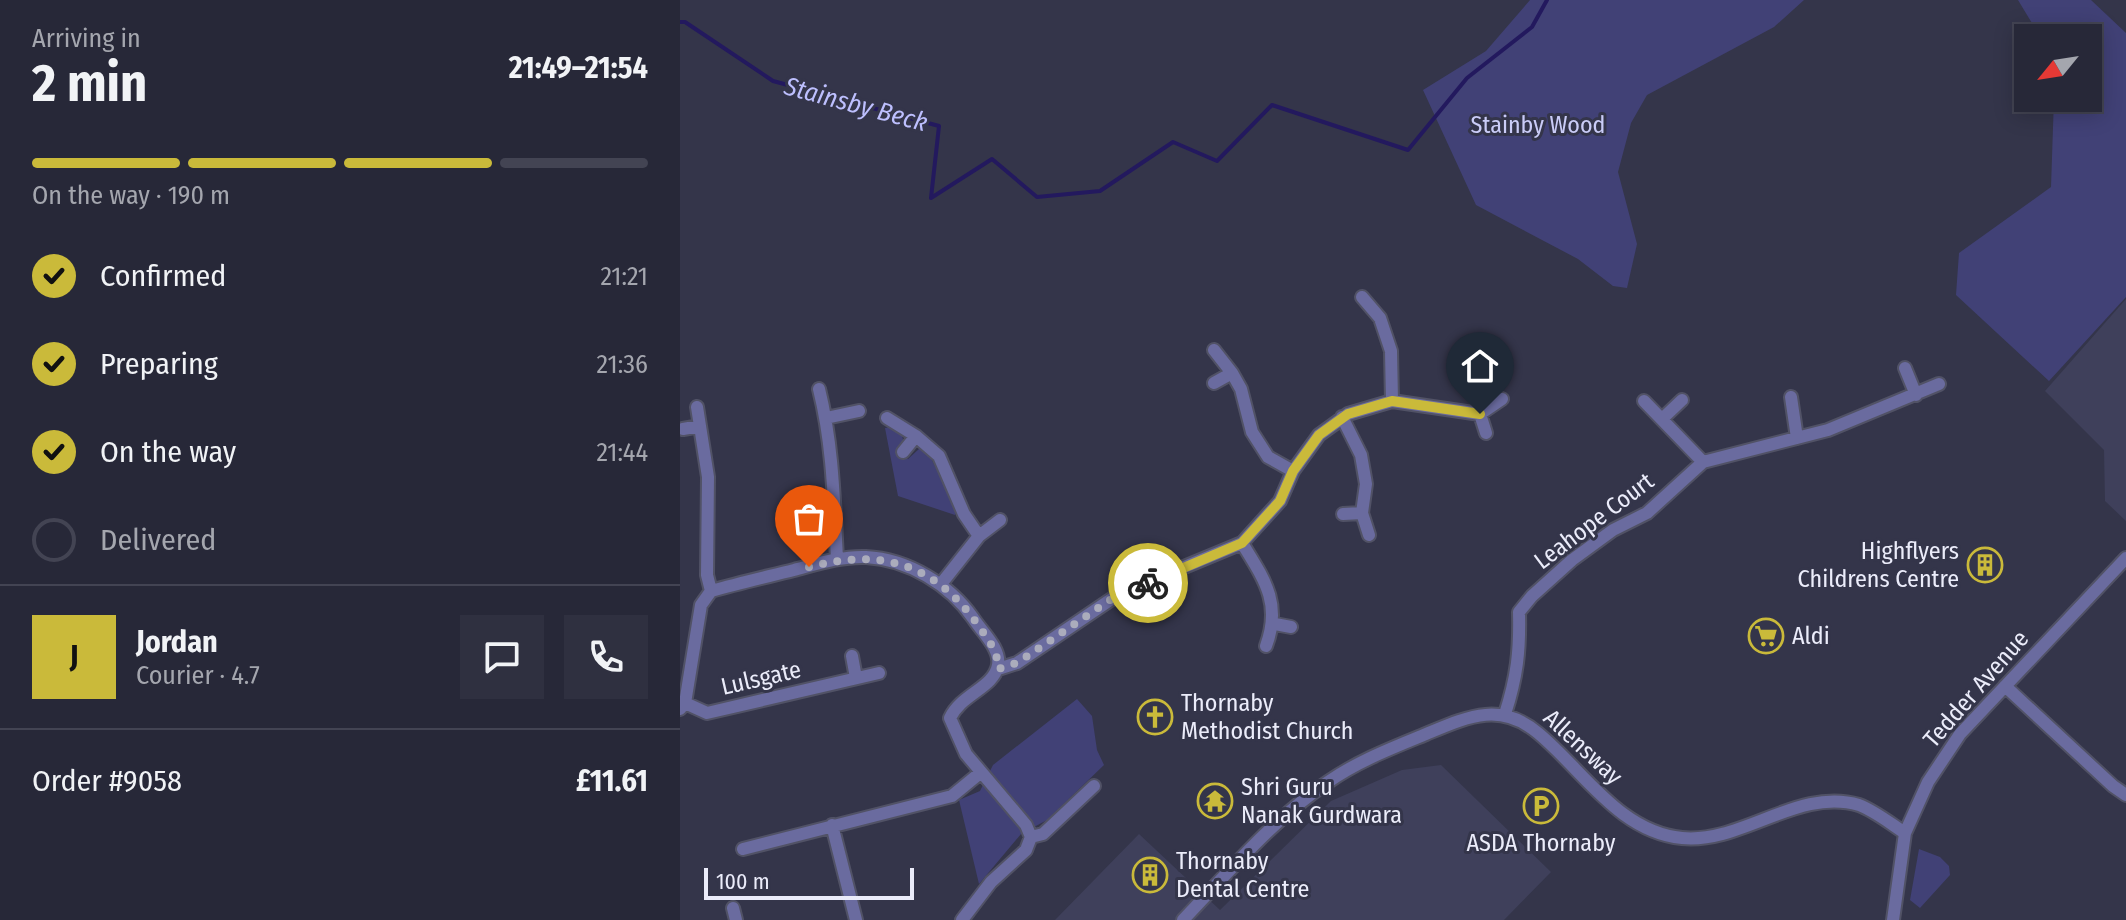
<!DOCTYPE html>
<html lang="en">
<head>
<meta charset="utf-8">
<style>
	:root { --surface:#272838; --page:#2f3040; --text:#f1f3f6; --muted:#a4a6ae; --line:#434453; --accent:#caba3a }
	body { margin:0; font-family:"Fira Sans Condensed",sans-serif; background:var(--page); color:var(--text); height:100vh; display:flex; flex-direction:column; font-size:30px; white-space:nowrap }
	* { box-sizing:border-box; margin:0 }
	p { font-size:26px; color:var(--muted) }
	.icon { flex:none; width:44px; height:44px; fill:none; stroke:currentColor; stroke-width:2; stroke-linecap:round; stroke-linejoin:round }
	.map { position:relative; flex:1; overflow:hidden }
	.panel { display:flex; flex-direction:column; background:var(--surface); width:680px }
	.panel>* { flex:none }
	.needle { width:52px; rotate:240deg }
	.tools { position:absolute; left:1334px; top:24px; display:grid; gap:16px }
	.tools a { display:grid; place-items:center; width:88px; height:88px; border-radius:0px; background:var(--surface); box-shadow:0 4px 20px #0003,0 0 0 2px var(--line); font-size:40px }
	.scale { position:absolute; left:24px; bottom:20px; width:210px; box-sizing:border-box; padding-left:8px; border:4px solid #ebecfa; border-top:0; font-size:22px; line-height:28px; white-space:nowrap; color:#ebecfa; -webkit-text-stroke:6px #34354a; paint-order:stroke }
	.pin { position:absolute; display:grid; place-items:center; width:68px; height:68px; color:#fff; margin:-82px -34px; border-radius:50% 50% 50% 0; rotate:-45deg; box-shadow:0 0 8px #0007 }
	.pin .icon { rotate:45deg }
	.courier { position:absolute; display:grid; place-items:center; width:80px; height:80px; margin:-40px; border:6px solid #caba3a; border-radius:50%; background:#fff; color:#222; box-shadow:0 2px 10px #0007 }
	.head em { font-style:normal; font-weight:700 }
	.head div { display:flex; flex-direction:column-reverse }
	.head { display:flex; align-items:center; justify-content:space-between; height:136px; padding:0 32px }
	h1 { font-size:52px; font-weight:700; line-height:60px }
	.bar { display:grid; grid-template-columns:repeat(4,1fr); gap:12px 8px; align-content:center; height:96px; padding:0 32px }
	.bar i { height:10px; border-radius:6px; background:var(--line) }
	.bar .selected { background:var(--accent) }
	.bar p { grid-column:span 4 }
	.line { display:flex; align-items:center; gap:20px; padding:0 32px; border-top:2px solid var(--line) }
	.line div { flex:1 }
	.round { display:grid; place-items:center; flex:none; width:84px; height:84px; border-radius:0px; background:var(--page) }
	ol { padding:0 32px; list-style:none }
	li { display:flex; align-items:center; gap:24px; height:88px }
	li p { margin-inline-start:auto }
	li .icon { padding:8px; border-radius:50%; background:var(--accent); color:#111; stroke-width:4 }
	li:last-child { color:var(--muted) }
	li i { width:44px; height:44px; border:4px solid var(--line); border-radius:50% }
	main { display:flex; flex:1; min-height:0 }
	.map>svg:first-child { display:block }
</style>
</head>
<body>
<main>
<section class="panel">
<div class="head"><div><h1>2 min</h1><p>Arriving in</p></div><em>21:49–21:54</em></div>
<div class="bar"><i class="selected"></i><i class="selected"></i><i class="selected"></i><i></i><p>On the way · 190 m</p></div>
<ol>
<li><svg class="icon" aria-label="check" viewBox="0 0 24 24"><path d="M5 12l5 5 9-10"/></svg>Confirmed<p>21:21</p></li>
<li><svg class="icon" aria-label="check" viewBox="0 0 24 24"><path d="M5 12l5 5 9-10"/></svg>Preparing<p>21:36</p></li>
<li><svg class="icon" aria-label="check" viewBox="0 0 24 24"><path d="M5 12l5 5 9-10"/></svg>On the way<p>21:44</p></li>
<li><i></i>Delivered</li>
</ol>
<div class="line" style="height:144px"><b class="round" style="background:var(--accent);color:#111">J</b><div><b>Jordan</b><p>Courier · 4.7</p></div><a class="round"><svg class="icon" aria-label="chat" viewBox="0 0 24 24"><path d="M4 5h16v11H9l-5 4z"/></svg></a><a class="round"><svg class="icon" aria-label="phone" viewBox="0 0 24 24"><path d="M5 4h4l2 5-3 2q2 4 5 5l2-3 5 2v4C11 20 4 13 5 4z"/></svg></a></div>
<div class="line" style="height:104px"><div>Order #9058</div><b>£11.61</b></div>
</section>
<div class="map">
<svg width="1446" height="920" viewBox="0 0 1446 920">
	<rect width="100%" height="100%" fill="#34354a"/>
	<path fill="#3f405b" d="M 1446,299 L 1446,521 L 1425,501 L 1424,450 L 1365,391 Z
		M 761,765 L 871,872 L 824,920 L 375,920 L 459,834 L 540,910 L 651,801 L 722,770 Z"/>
	<path fill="#414176" d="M 850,0 L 1124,0 L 1094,27 L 967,95 L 951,123 L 938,172 L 957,244 L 947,288 L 933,286 L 898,259 L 796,205 L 743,90 L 806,51 Z
		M 1338,0 L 1411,0 L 1446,33 L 1446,297 L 1369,381 L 1276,295 L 1279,253 L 1371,187 L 1374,98 L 1408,98 L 1408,38 L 1361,38 Z
		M 212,427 C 223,433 226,439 220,451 L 228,459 L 240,448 L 248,452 L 276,509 L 275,515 L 218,496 L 205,428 Z
		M 397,699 L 412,716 L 417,750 L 424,765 L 367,820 L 341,834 L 299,884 L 279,800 L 300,791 L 313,765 Z
		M 1239,849 L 1260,857 L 1269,866 L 1270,875 L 1240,908 L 1230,900 Z"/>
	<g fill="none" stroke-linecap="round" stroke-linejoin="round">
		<path stroke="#23195e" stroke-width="4" d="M 0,22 L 5,22 L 93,81 L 259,126 L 251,198 L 312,159 L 357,197 L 420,191 L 493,142 L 537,161 L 592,105 L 728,150 L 787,78 L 852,27 L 867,0"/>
		<g stroke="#515266" stroke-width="16">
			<path id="minor" d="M 682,297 L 700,318 L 711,351 L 712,401
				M 534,350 L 552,373 L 561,389 L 572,432 L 588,457 L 613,471
				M 1225,368 L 1236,395
				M 534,383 L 552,373
				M 139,389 C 153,445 154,502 157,559
				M 1111,397 L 1117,438
				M 964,401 L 1023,462
				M 662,417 L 681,455 L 686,484 L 682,513 L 689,535
				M 146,418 L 179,411
				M 207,418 L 236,436 L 259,456 L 284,514 L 299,536 L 261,584
				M 982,419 L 1002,400
				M 3,429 L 20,426
				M 806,433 L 800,414 L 822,399
				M 223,452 L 236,436
				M 663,514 L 682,513
				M 299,536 L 320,520
				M 562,543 C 584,579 602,603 586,646
				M 31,591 C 59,583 86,577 114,570 C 137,564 161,556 186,557 C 228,559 270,585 293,618 C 302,632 321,649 318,665 C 314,688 281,694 270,718 L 286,754 L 346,825 L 351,837
				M 595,624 L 611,627
				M 172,656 L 176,678
				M 318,669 L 337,663 L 439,594 L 562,543 L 600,501 L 613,471 L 639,435 L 668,414 L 712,401 L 800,414
				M 1325,686 L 1433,786 L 1446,795
				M 5,703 L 21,605 L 31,591 L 27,575 L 28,477 L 17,407
				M 0,709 L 5,703 L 27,713 L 199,673
				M 825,714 C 837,677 840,651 839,612 L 852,596 L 892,560 L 933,530 L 967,513 L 1023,462 L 1148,430 L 1259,384
				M 152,825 L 176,920
				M 351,837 L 363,834 L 414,786
				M 63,849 L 272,796 L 300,773
				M 53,908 L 56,920
				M 282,920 L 311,882 L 346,850 L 351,837
				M 503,920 C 548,873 593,819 648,782 C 678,761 712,748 746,734 C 787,717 820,701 858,733 C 903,770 939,832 1002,838 C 1062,844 1118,787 1179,805 C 1195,811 1211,824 1225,833
				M 1213,920 L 1225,833 L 1248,782 L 1280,734 L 1446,558"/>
		</g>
		<use href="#minor" stroke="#6a6b9f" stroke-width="12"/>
	</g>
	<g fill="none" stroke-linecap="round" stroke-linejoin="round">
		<path stroke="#abacbc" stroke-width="8" stroke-dasharray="0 14.4" d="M 129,567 C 201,548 254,563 298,625 C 308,640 318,650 318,669 L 337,663 L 439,594 L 468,583"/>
		<path stroke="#caba3a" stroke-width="10" d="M 468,583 L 562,543 L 600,501 L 613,471 L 639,435 L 668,414 L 712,401 L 800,414"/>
	</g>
	<defs>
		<g id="building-ring" transform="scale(1.8)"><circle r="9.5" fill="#34354a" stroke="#caba3a" stroke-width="1.5"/><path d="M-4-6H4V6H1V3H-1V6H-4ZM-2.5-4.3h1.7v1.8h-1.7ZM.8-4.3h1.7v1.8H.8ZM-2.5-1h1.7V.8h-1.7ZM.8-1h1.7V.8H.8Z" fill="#caba3a"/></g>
		<g id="supermarket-ring" transform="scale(1.8)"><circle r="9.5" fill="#34354a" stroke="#caba3a" stroke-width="1.5"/><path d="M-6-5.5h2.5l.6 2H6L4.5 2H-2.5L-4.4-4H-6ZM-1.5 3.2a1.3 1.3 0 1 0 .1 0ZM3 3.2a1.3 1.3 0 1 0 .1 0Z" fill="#caba3a"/></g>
		<g id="church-ring" transform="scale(1.8)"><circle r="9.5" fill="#34354a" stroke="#caba3a" stroke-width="1.5"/><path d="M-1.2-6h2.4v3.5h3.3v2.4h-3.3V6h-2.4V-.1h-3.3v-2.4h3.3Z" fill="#caba3a"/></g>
		<g id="temple-ring" transform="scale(1.8)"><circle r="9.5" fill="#34354a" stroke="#caba3a" stroke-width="1.5"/><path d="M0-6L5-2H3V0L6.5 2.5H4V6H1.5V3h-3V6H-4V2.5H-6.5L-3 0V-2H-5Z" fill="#caba3a"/></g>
		<g id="parking-ring" transform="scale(1.8)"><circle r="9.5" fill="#34354a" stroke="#caba3a" stroke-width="1.5"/><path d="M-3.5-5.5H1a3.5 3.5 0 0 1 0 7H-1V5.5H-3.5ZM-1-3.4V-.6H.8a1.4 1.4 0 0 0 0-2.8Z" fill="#caba3a"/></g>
	</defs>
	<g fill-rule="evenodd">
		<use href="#building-ring" x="1305" y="565"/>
		<use href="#supermarket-ring" x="1086" y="636"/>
		<use href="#church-ring" x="475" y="717"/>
		<use href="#temple-ring" x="535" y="801"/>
		<use href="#parking-ring" x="861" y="806"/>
		<use href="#building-ring" x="470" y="875"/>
	</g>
	<g text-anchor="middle" stroke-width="6" stroke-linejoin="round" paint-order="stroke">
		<g font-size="24" fill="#caccf7" stroke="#34354a">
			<text x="858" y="133">Stainby Wood</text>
		</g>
		<g font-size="24" fill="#ebecfa" stroke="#34354a">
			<text transform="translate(914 521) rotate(-37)" y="8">Leahope Court</text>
			<text transform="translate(81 678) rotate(-13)" y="8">Lulsgate</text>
			<text transform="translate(1296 689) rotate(-49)" y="8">Tedder Avenue</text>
			<text transform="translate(903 747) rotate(43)" y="8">Allensway</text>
		</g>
		<g font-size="24" fill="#ebecfa" stroke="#34354a" text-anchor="start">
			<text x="1279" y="559" text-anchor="end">Highflyers<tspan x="1279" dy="28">Childrens Centre</tspan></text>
			<text x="1112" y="644">Aldi</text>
			<text x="501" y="711">Thornaby<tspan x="501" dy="28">Methodist Church</tspan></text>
			<text x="561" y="795">Shri Guru<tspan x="561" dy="28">Nanak Gurdwara</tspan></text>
			<text x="861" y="851" text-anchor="middle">ASDA Thornaby</text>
			<text x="496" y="869">Thornaby<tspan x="496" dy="28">Dental Centre</tspan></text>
		</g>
		<g font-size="26" font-style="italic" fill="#bdbffe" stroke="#34354a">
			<text transform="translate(176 104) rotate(15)" y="9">Stainsby Beck</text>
		</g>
	</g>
</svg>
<div class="tools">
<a><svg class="needle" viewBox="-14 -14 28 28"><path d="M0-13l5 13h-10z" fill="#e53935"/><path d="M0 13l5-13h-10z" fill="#a4a6ae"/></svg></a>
</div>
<div class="scale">100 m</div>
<div class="pin" style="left:129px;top:567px;background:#ea580c"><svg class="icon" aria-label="bag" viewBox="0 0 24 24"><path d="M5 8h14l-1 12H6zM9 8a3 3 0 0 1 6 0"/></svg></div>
<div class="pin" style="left:800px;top:414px;background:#1f2937"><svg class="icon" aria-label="home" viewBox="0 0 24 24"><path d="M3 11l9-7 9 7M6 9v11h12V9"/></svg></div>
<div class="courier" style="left:468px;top:583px"><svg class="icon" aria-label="bike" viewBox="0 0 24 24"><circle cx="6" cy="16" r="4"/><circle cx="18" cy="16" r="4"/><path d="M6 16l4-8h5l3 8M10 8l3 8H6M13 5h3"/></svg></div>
</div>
</main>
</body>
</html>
